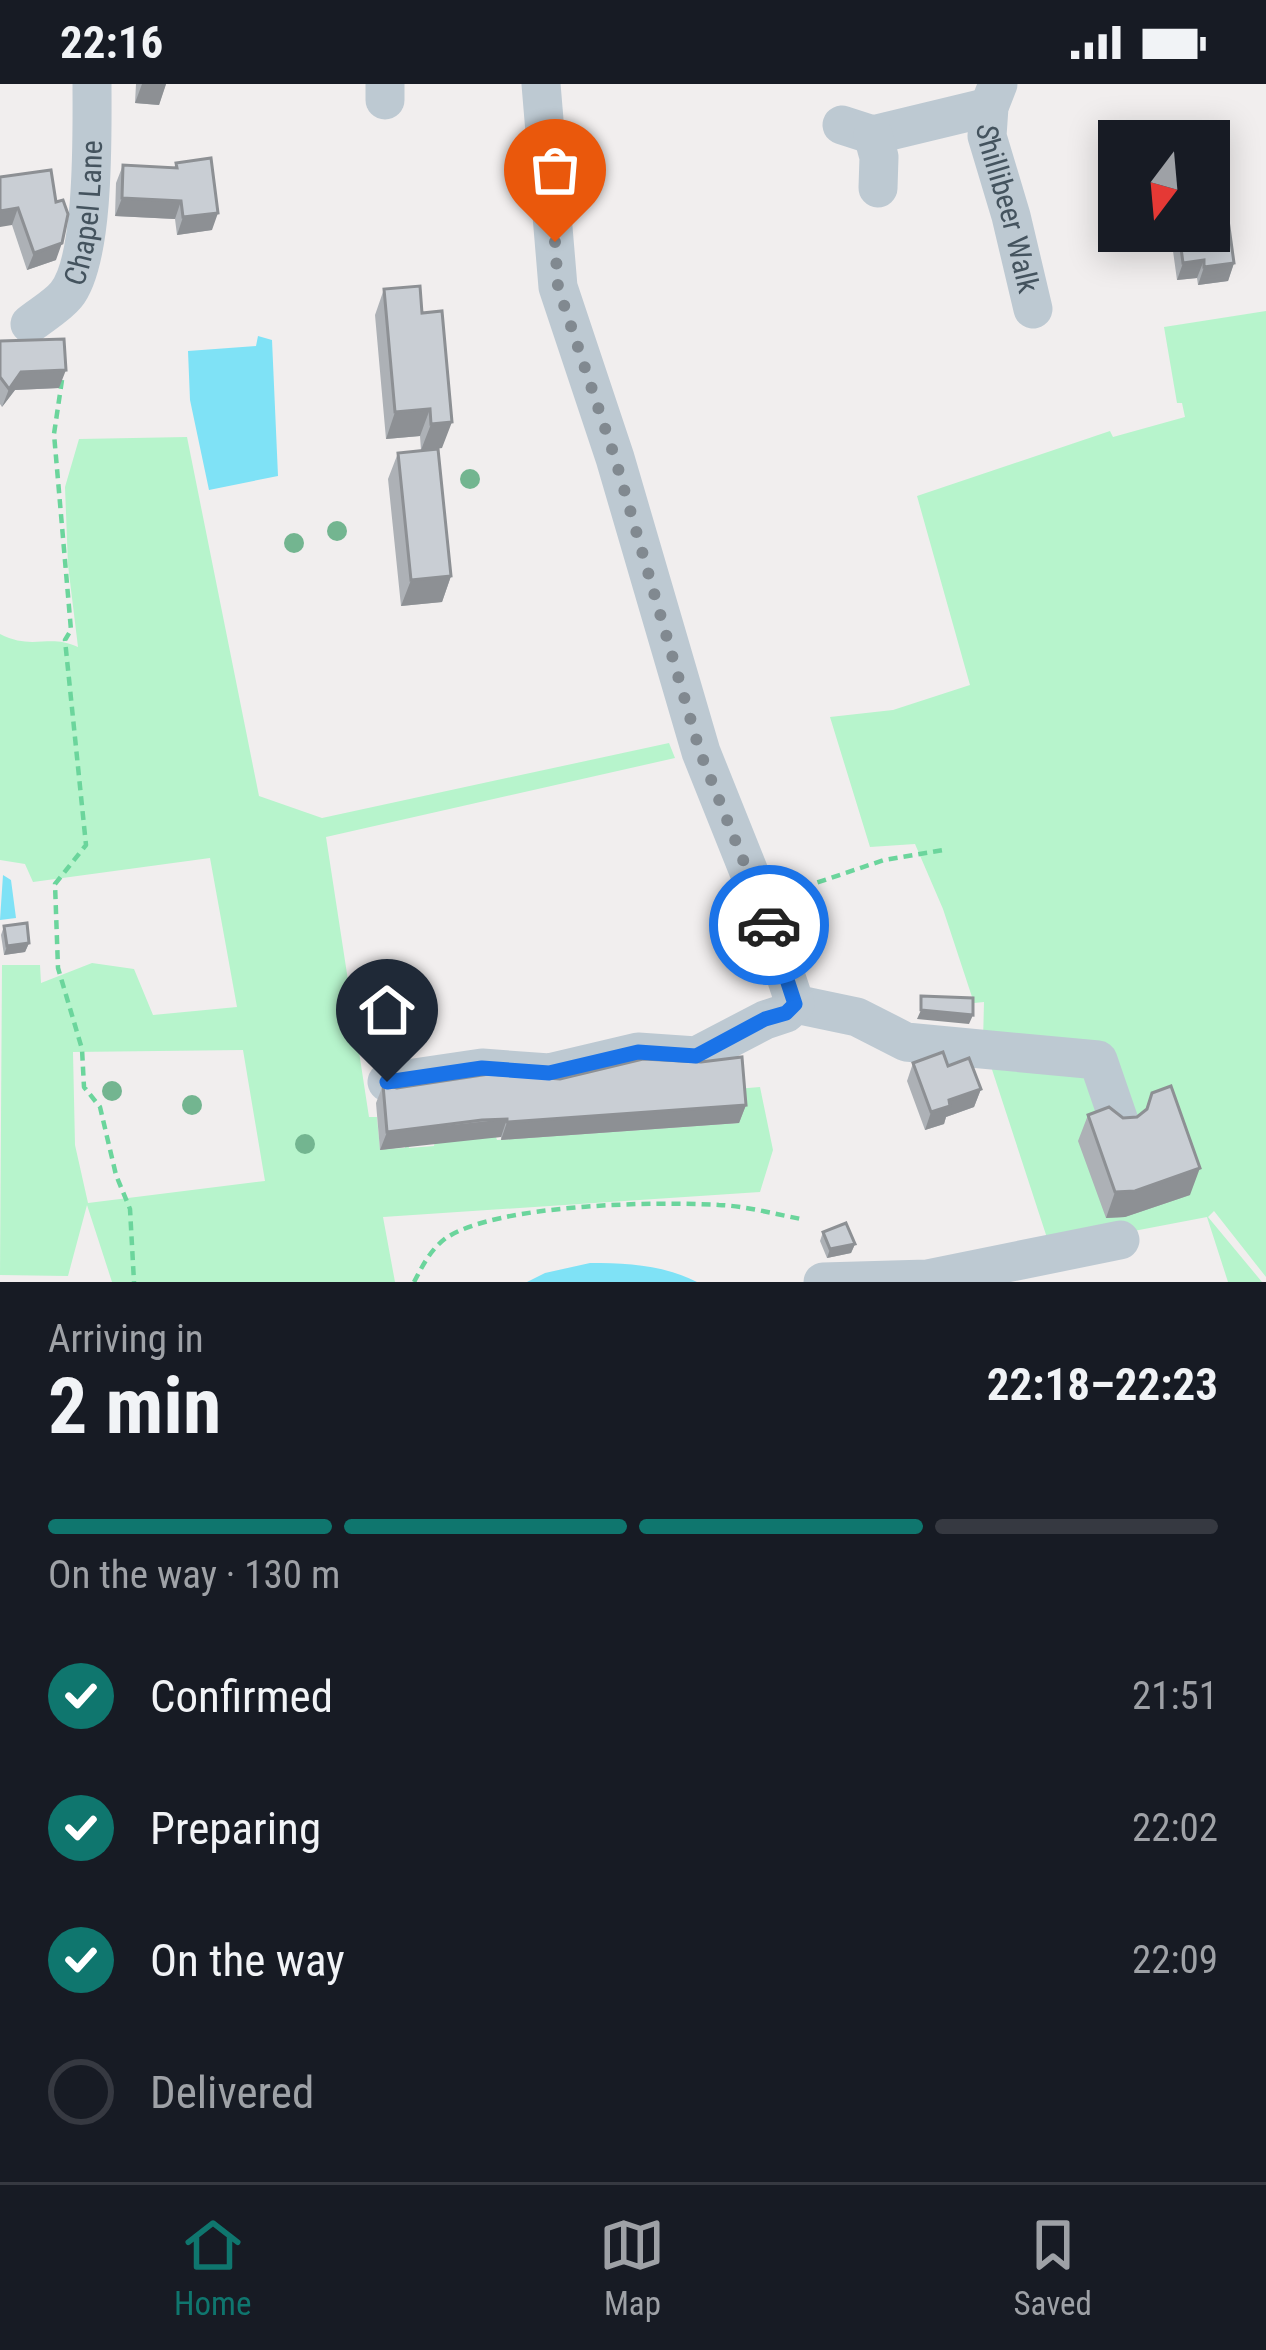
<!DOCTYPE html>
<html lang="en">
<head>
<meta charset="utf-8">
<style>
	:root { --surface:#171b24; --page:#242831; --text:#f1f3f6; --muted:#9ea1a6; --line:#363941; --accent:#0f766e }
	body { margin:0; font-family:"Roboto Condensed",sans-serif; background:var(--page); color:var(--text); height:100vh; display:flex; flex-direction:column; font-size:45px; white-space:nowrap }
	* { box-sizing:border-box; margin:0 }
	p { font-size:39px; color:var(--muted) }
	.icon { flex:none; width:66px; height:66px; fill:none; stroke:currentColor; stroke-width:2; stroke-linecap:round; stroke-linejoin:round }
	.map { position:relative; height:1198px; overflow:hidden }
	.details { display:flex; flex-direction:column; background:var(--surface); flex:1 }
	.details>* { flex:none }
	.needle { width:78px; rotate:196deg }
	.fabs { position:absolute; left:1098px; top:36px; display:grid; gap:24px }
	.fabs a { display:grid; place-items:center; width:132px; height:132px; border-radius:0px; background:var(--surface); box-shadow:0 6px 30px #0003; font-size:60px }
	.pin { position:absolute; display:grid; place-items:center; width:102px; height:102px; color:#fff; margin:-123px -51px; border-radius:50% 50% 50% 0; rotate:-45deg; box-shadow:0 0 12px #0007 }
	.pin .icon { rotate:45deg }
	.courier { position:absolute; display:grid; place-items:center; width:120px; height:120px; margin:-60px; border:9px solid #1a73e8; border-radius:50%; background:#fff; color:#222; box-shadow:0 3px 15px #0007 }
	.overview em { font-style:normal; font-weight:700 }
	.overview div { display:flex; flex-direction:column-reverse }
	.overview { display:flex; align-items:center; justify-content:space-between; height:204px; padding:0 48px }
	h1 { font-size:78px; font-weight:700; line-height:90px }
	.bar { display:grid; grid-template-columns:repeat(4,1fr); gap:18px 12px; align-content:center; height:144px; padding:0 48px }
	.bar i { height:15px; border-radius:9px; background:var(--line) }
	.bar .on { background:var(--accent) }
	.bar p { grid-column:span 4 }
	ol { padding:0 48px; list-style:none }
	li { display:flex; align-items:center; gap:36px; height:132px }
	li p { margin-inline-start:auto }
	li .icon { padding:12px; border-radius:50%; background:var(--accent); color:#fff; stroke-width:4 }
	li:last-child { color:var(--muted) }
	li i { width:66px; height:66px; border:6px solid var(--line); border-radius:50% }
	.status { display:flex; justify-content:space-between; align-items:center; height:84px; padding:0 60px; background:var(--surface); direction:ltr }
	.status svg { height:33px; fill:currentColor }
	.tabs { display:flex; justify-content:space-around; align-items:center; height:168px; border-top:3px solid var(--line); background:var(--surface); font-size:33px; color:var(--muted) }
	.tabs a { display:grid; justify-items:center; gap:6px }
	.tabs .on { color:var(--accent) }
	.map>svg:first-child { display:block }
</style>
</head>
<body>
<div class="status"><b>22:16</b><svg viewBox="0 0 49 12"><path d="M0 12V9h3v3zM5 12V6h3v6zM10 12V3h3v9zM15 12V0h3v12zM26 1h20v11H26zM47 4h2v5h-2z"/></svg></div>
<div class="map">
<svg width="1266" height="1198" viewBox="0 0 1266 1198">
	<rect width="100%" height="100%" fill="#f1eeee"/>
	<path fill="#b7f4cc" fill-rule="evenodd" d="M 1266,227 L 1266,1193 L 1214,1127 L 1208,1133 L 1262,1198 L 1228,1198 L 1207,1133 L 1050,1163 L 983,958 L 984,918 L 974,919 L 943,825 L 915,760 L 870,763 L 830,633 L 893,626 L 970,601 L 917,412 L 1110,347 L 1113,353 L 1185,333 L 1182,319 L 1177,319 L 1164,243 Z
		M 187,353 L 259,712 L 322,734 L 669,659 L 675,674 L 326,753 L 369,1033 L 377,1033 L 380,1065 L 405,1064 L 403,1041 L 409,1064 L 434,1062 L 435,1057 L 496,1053 L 497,1056 L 738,1039 L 736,1005 L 760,1003 L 773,1066 L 760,1108 L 383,1133 L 395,1198 L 112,1198 L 87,1121 L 68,1192 L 0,1191 L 2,881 L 40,881 L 41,899 L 92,879 L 134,885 L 153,931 L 237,923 L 210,774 L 33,798 L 25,780 L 0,776 L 0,550 C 33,567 49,549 78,563 L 68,481 L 65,403 L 79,355 ZM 243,966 L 265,1097 L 88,1119 L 75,1061 L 73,968 Z"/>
	<path fill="#7fe2f6" d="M 258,252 L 272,256 L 278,392 L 209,406 L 190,316 L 188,267 L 256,262 Z
		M 3,791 L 11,796 L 16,834 L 0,836 Z
		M 590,1179 C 628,1179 663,1181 697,1198 L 527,1198 L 545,1189 Z"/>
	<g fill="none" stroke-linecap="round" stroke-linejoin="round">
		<path stroke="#6bd59c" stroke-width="4.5" stroke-dasharray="9 6" stroke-linecap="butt" d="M 62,296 L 54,350 L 71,546 L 65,556 L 86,761 L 55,800 L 58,884 L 82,965 L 84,1003 L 100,1023 L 116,1091 L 130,1125 L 134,1198
			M 789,808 L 884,776 L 943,766
			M 414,1198 C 423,1181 430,1166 446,1154 C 497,1120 656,1117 719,1121 C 746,1122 775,1130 801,1135"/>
		<g stroke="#bdc9d2" stroke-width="39">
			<path id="s1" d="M 998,0 L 989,23 L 987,52 L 1011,132 L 1033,225"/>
			<path d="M 385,16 L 385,0"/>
			<path d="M 842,41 L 873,51 L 989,23"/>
			<path d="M 873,51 L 879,73 L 878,104"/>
			<path id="s2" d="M 30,240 C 41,231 57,222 66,211 C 95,176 92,47 92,0"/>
			<path d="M 795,920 L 857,933 L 906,958 L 1098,976 L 1119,1037"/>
			<path d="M 387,998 L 482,984 L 549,989 L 638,968 L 696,972 L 765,936 L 786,929 L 795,920 L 761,818 L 701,668 L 615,374 L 558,203 L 541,0"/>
			<path d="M 823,1198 L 927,1195 L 1120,1156"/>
		</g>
	</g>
	<g fill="#73b590">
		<circle cx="470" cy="395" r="10"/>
		<circle cx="337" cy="447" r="10"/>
		<circle cx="294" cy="459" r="10"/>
		<circle cx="112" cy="1007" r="10"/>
		<circle cx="192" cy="1021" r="10"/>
		<circle cx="305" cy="1060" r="10"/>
	</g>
	<path fill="#adb1b6" d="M 136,0 L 166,0 L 159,21 L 135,19 Z
		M 176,79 L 212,146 L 177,151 L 175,135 L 115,132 L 116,99 L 123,81 L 174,84 Z
		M 0,93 L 56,176 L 27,186 L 12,141 Z
		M 1179,149 L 1234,179 L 1228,197 L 1198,201 L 1197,194 L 1177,196 L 1173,167 Z
		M 384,205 L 422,229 L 442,364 L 421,366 L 420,352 L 386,355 L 375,231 Z
		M 0,257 L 59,304 L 15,306 L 2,323 L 0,320 Z
		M 398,369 L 451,492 L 442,518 L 401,522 L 388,395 Z
		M 4,842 L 29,859 L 25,868 L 4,871 L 1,851 Z
		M 913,979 L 948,982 L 981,1005 L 974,1023 L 946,1033 L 944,1040 L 925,1046 L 907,997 Z
		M 383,1001 L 397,1004 L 746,1021 L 739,1039 L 501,1056 L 501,1053 L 475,1054 L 380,1066 L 376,1019 Z
		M 1152,1009 L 1190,1111 L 1125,1133 L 1106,1134 L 1078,1057 L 1088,1031 L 1123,1034 L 1137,1033 L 1145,1027 Z
		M 823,1148 L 855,1160 L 851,1169 L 827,1174 L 820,1157 Z"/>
	<path fill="#8d9094" d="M 142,0 L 166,0 L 159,21 L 135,19 Z
		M 122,114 L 181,117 L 175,135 L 115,132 Z
		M 18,124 L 12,141 L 0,143 L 0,127 Z
		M 218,129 L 212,146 L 177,151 L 183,133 Z
		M 62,159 L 56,176 L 27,186 L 34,169 Z
		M 1204,176 L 1197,194 L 1177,196 L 1183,179 Z
		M 1234,179 L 1228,197 L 1198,201 L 1204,183 Z
		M 66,286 L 59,304 L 15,306 L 2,323 L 9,305 L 21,288 Z
		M 430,325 L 420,352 L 386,355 L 395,328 Z
		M 452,338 L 442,364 L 421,366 L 431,340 Z
		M 451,492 L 442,518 L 401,522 L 411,496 Z
		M 29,859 L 25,868 L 4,871 L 7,862 Z
		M 921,926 L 973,931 L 969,940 L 917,935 Z
		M 981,1005 L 974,1023 L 946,1033 L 944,1040 L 925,1046 L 931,1028 L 949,1016 Z
		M 746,1021 L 739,1039 L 501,1056 L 507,1038 Z
		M 507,1035 L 501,1053 L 380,1066 L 387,1048 Z
		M 1200,1084 L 1190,1111 L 1125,1133 L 1106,1134 L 1115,1108 Z
		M 855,1160 L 851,1169 L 827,1174 L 830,1165 Z"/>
	<path fill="#c9ced4" stroke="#8d9094" stroke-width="3" d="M 211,74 L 218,129 L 183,133 L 181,117 L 122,114 L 123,81 L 177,84 L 176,79 Z
		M 51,86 L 56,118 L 63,116 L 68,130 L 62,159 L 34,169 L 18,124 L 0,127 L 0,93 Z
		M 1225,114 L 1234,179 L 1204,183 L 1204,176 L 1183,179 L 1179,149 L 1209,147 L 1209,116 Z
		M 420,202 L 422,229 L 442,227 L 452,338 L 431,340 L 430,325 L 395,328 L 384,205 Z
		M 64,255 L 66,286 L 21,288 L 9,305 L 0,293 L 0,257 Z
		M 438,365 L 451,492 L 411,496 L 398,369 Z
		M 27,839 L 29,859 L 7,862 L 4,842 Z
		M 921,912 L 973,914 L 973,931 L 921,926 Z
		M 943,968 L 948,982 L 969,974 L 981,1005 L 949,1016 L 950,1022 L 931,1028 L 913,979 Z
		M 742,973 L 746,1021 L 507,1038 L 507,1035 L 482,1036 L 387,1048 L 383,1001 L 397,1004 L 489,990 L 560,995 L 643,975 L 701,978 Z
		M 1171,1002 L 1200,1084 L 1135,1107 L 1115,1108 L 1088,1031 L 1109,1023 L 1123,1034 L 1137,1033 L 1147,1025 L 1152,1009 Z
		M 846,1139 L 855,1160 L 830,1165 L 823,1148 Z"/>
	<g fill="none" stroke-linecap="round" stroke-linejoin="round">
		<path stroke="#818990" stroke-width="12" stroke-dasharray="0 21.6" d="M 555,158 L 558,203 L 615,374 L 700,668 L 769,841"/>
		<path stroke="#1a73e8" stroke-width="15" d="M 387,998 L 482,984 L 549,989 L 638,968 L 696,972 L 765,935 L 786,929 L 795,920 L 769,841"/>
	</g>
	<g text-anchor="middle" stroke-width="9" stroke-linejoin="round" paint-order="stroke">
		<g font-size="30" fill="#44535e" stroke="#fff">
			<text dy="10" stroke="none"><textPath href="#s1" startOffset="129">Shillibeer Walk</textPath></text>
			<text dy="10" stroke="none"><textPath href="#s2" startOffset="132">Chapel Lane</textPath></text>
		</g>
	</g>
</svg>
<div class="fabs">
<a><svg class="needle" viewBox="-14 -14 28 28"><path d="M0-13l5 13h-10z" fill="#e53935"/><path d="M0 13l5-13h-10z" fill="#9ea1a6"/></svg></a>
</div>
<div class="pin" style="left:555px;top:158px;background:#ea580c"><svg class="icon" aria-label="bag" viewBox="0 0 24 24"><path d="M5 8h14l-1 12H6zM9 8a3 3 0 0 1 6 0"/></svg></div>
<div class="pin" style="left:387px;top:998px;background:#1f2937"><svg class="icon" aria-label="home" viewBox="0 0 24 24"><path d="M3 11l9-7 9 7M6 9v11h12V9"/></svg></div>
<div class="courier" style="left:769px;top:841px"><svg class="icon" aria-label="car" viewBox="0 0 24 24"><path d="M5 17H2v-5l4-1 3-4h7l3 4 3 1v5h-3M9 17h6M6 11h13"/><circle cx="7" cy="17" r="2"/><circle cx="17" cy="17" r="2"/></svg></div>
</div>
<section class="details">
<div class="overview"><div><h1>2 min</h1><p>Arriving in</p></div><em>22:18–22:23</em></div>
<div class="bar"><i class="on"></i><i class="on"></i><i class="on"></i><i></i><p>On the way · 130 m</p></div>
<ol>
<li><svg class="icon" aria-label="check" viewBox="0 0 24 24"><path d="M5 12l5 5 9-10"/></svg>Confirmed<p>21:51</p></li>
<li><svg class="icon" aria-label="check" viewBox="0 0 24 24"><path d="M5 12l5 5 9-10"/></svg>Preparing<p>22:02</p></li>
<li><svg class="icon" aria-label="check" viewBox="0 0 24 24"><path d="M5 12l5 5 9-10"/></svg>On the way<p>22:09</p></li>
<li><i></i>Delivered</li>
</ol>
</section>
<nav class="tabs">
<a class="on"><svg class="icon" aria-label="home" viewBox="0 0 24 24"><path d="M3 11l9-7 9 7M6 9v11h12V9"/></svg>Home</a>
<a><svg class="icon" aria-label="map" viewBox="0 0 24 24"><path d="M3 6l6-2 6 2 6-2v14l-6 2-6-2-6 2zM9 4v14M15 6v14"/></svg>Map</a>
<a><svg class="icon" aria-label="saved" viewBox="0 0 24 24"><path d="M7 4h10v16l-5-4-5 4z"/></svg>Saved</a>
</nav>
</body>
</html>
